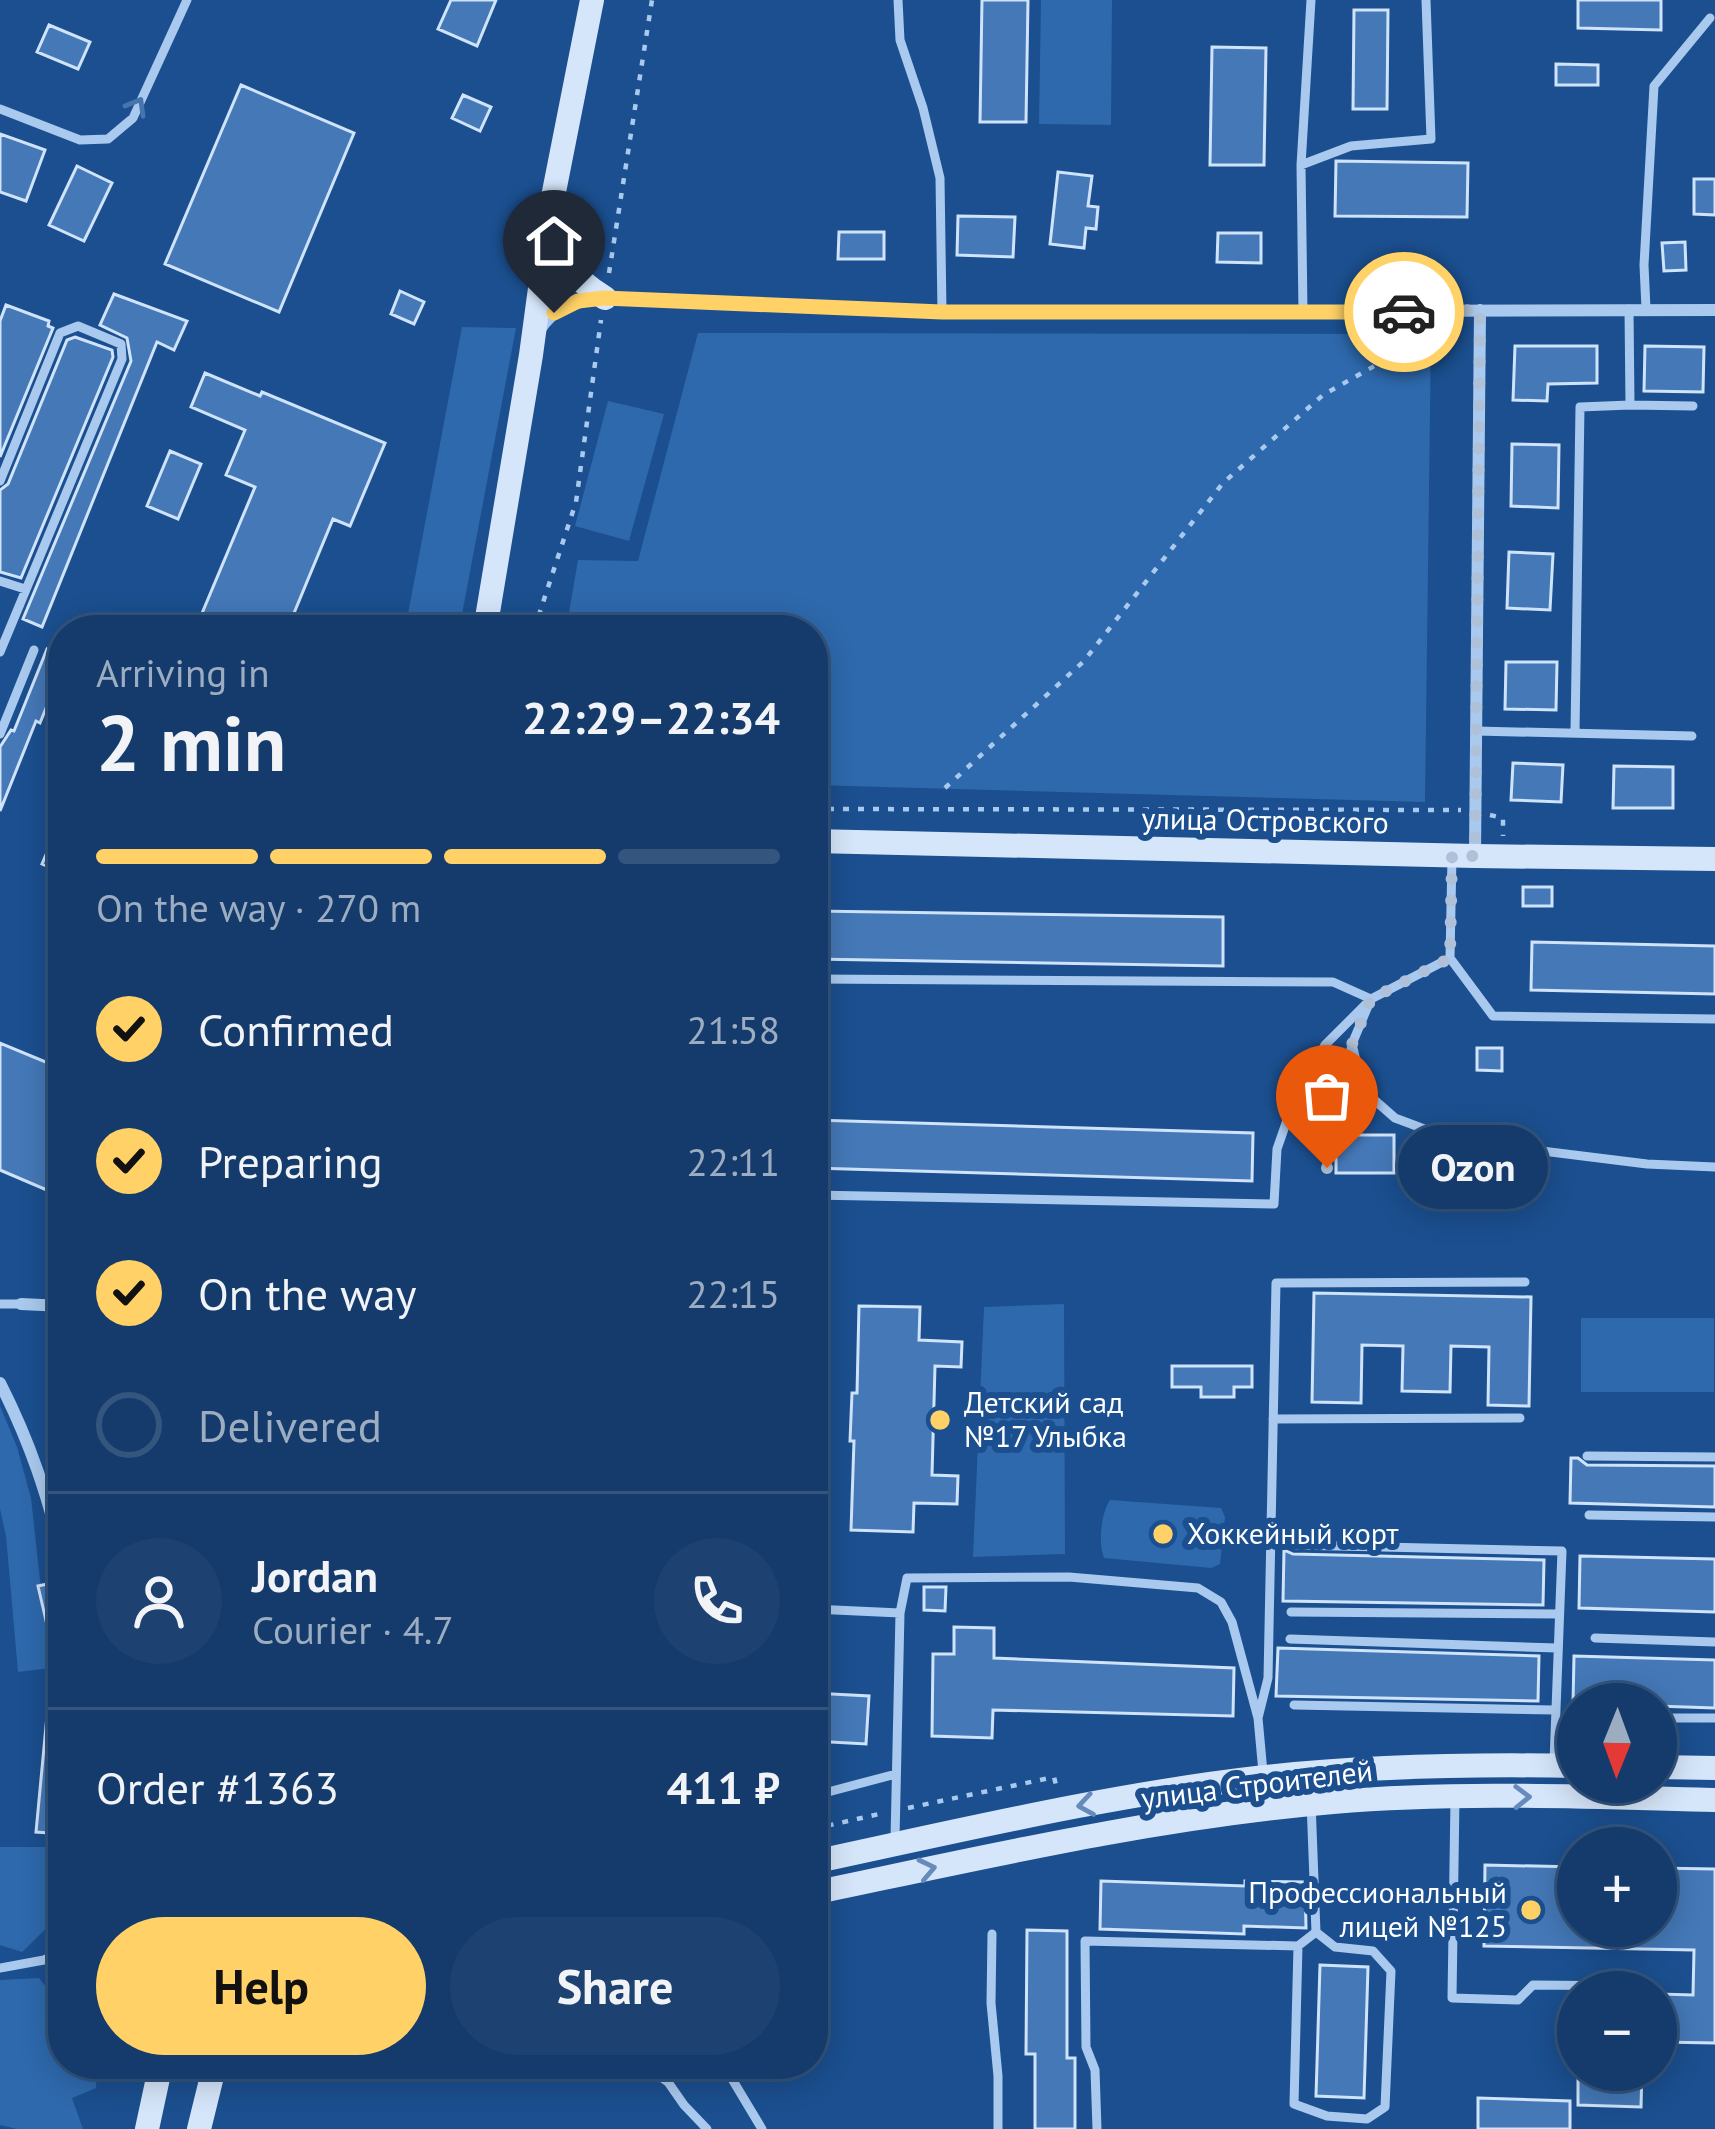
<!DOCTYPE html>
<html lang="en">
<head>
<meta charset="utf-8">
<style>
	:root { --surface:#143b6b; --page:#1d4271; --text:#f1f3f6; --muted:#9dadc1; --line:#33557e; --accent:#ffd166 }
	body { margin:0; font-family:"PT Sans",sans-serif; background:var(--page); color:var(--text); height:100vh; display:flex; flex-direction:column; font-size:45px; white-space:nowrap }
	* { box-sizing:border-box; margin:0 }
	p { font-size:39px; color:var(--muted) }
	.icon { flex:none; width:66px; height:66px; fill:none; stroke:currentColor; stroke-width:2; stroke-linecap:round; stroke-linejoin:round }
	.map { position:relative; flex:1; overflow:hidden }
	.panel { position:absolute; left:48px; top:615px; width:780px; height:1464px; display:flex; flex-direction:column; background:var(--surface); border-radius:48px; box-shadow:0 6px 30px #0003,0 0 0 3px var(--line) }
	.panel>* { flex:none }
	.needle { width:78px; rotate:181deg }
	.tools { position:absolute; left:1557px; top:1683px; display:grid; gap:24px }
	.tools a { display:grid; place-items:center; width:120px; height:120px; border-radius:50%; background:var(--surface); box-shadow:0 6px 30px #0003,0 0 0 3px var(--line); font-size:60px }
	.pin { position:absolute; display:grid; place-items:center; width:102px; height:102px; color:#fff; margin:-123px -51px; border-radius:50% 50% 50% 0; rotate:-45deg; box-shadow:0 0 12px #0007 }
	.pin .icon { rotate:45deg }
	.courier { position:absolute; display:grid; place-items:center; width:120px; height:120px; margin:-60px; border:9px solid #ffd166; border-radius:50%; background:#fff; color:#222; box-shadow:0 3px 15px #0007 }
	.bubble { position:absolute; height:84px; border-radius:42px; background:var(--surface); box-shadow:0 6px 30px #0003,0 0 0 3px var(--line); font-size:39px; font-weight:700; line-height:84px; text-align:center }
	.headline em { font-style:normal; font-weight:700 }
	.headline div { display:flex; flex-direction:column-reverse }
	.headline { display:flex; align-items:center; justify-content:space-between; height:204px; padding:0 48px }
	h1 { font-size:78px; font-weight:700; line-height:90px }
	.bar { display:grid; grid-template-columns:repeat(4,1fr); gap:18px 12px; align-content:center; height:144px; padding:0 48px }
	.bar i { height:15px; border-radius:9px; background:var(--line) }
	.bar .active { background:var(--accent) }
	.bar p { grid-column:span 4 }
	.line { display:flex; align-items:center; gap:30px; padding:0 48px; border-top:3px solid var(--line) }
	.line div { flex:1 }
	.round { display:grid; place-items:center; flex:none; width:126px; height:126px; border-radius:63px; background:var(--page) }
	ol { padding:0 48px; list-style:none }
	li { display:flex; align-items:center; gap:36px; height:132px }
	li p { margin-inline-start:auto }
	li .icon { padding:12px; border-radius:50%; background:var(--accent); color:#111; stroke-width:4 }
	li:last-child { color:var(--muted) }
	li i { width:66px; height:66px; border:6px solid var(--line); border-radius:50% }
	.button { display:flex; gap:24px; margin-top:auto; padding:24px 48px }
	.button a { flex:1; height:138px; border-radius:72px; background:var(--accent); color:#111; font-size:48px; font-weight:700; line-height:138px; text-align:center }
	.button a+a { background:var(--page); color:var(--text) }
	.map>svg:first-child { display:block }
</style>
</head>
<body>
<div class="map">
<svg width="1715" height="2129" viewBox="0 0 1715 2129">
	<rect width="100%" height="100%" fill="#1b4f8f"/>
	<path fill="#2e69ad" d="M 1041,0 L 1112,0 L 1111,125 L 1039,124 Z
		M 462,327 L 516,328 L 459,630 L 405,630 Z
		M 698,333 L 1431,334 L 1425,802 L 813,785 L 813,630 L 566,630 L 578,560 L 638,561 Z
		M 608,401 L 664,414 L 629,541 L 575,526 Z
		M 1064,1304 L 1065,1554 L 973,1557 L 984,1307 Z
		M 1581,1318 L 1714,1318 L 1714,1392 L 1581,1392 Z
		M 0,1406 L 17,1447 L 31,1498 L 40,1580 L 63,1693 L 63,1750 L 51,1668 L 18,1672 L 6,1536 L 0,1509 Z
		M 1110,1500 L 1221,1508 L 1225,1517 L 1220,1564 L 1211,1568 L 1104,1558 C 1098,1543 1101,1513 1110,1500 Z
		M 0,1847 L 63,1847 L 63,1908 L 59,1916 L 22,1952 L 0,1945 Z
		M 39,1978 L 63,2009 L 63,2064 L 97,2064 L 96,2088 L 72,2098 L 83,2129 L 17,2129 L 0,2125 L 0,1980 Z"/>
	<path fill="#4478b7" stroke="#cfe3fa" stroke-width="3" d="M 451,0 L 496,0 L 477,46 L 438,29 Z
		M 982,0 L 1028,0 L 1026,122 L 980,122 Z
		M 1578,0 L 1661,0 L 1661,30 L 1578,28 Z
		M 1354,10 L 1388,10 L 1387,109 L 1353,109 Z
		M 49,25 L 90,42 L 78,69 L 37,52 Z
		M 1212,47 L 1266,48 L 1264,165 L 1210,165 Z
		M 1556,64 L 1598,65 L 1598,85 L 1556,85 Z
		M 241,85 L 354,133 L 279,312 L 165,264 Z
		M 463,95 L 491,107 L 480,131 L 452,118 Z
		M 0,134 L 45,150 L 26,201 L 0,192 Z
		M 1336,161 L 1468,163 L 1467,217 L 1335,216 Z
		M 77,166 L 112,183 L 84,241 L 49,225 Z
		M 1058,172 L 1092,176 L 1088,206 L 1098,207 L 1096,229 L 1086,228 L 1084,248 L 1050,244 Z
		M 1694,179 L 1715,179 L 1715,215 L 1694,214 Z
		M 958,216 L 1015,217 L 1013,257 L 957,255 Z
		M 839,232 L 884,232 L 884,259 L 838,259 Z
		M 1218,233 L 1261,233 L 1261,263 L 1217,262 Z
		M 1685,242 L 1686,270 L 1664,271 L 1662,243 Z
		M 400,291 L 424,302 L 414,324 L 391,314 Z
		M 114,294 L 187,321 L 174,350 L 157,342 L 42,627 L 23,619 L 131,361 L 127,338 L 100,325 Z
		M 6,305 L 49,321 L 48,326 L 53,328 L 0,457 L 0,321 Z
		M 75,337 L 112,350 L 113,357 L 21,578 L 0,572 L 0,490 L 8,484 L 67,340 Z
		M 1515,346 L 1597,346 L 1597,383 L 1548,384 L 1547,401 L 1513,400 Z
		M 1645,346 L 1704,347 L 1703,392 L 1644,391 Z
		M 205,373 L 260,396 L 262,392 L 385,443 L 350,526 L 333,519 L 287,630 L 195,630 L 255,487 L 226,475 L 245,430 L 191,407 Z
		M 1512,444 L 1559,445 L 1558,508 L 1511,506 Z
		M 170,451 L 201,464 L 178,519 L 147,506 Z
		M 1509,552 L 1553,554 L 1550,610 L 1507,608 Z
		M 47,649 L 63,656 L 63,666 L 40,723 L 36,721 L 0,811 L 0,747 L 11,730 L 14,731 Z
		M 1506,662 L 1557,662 L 1556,710 L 1505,709 Z
		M 1513,763 L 1563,765 L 1561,802 L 1511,800 Z
		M 1614,766 L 1673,767 L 1673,808 L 1613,808 Z
		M 63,815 L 63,873 L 42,864 Z
		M 1523,887 L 1552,887 L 1552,906 L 1523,906 Z
		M 813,911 L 1223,917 L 1223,966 L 813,959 Z
		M 1532,942 L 1715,946 L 1715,994 L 1531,990 Z
		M 63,1028 L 63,1197 L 0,1170 L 0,1043 L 48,1063 Z
		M 1477,1048 L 1502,1048 L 1502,1071 L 1477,1070 Z
		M 813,1120 L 1253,1133 L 1252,1181 L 813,1168 Z
		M 1336,1135 L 1394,1135 L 1394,1173 L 1336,1173 Z
		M 1314,1293 L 1531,1297 L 1529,1406 L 1488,1405 L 1489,1347 L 1451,1346 L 1450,1392 L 1402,1391 L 1403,1346 L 1362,1345 L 1361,1403 L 1312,1402 Z
		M 859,1306 L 920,1307 L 919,1340 L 962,1342 L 961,1367 L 935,1366 L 932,1475 L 958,1476 L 957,1504 L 914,1503 L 913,1532 L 851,1530 L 854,1441 L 850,1441 L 852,1393 L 857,1393 Z
		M 1172,1366 L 1252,1366 L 1252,1387 L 1234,1387 L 1234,1397 L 1201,1397 L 1201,1387 L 1172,1387 Z
		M 1571,1458 L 1578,1458 L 1587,1465 L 1715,1466 L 1715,1507 L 1570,1503 Z
		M 1284,1550 L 1293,1554 L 1544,1560 L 1543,1605 L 1283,1601 Z
		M 1580,1556 L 1715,1559 L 1715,1612 L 1579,1608 Z
		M 57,1582 L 63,1609 L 63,1664 L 56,1664 L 38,1586 Z
		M 924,1587 L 946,1587 L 945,1611 L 924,1610 Z
		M 954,1627 L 994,1628 L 994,1658 L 1234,1668 L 1233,1716 L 993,1710 L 992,1738 L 932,1736 L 933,1654 L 954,1654 Z
		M 1278,1648 L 1539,1656 L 1538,1701 L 1276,1696 Z
		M 1574,1656 L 1715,1660 L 1715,1708 L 1656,1706 L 1656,1704 L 1573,1704 Z
		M 51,1673 L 63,1673 L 63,1834 L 36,1832 Z
		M 813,1693 L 869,1696 L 866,1744 L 813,1741 Z
		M 1485,1865 L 1578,1867 L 1578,1926 L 1656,1926 L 1656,1868 L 1715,1869 L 1715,2043 L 1660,2042 L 1660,1994 L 1693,1995 L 1694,1950 L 1484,1946 Z
		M 1101,1881 L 1245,1886 L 1245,1881 L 1305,1882 L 1306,1928 L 1244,1926 L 1244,1934 L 1100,1929 Z
		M 1027,1930 L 1067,1931 L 1067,2058 L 1075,2058 L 1075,2129 L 1035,2129 L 1035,2054 L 1026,2054 Z
		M 1320,1965 L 1368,1967 L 1364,2098 L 1316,2096 Z
		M 1578,2070 L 1642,2070 L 1641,2107 L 1578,2105 Z
		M 1478,2098 L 1570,2101 L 1570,2129 L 1478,2129 Z"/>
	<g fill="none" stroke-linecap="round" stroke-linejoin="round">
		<path stroke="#a9c9ee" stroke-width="4.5" stroke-dasharray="6 9" stroke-linecap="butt" d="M 609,273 L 652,0
			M 534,630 L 576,502 L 601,320
			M 945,788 L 1084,661 L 1223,483 L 1323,395 L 1431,334
			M 813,809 L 1461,810
			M 1490,815 L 1503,818 L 1503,836
			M 908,1808 L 1054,1777 L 1057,1789
			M 813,1829 L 879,1814
			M 235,2069 L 241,2070 L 258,2064"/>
		<path stroke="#a9c9ee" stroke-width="9" d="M 898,0 L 900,40 L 923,108 L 940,178 L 942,312
			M 0,109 L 80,140 L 108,139 L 133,118 L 187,0
			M 1301,165 L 1351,146 L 1431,139 L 1426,0
			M 1629,309 L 1630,405 L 1693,406
			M 1646,309 L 1644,265 L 1654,86 L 1710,18
			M 1303,312 L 1301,165 L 1311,0
			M 0,481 L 60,333 L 78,326 L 121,344 L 122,359 L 0,652
			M 0,581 L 25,589
			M 1476,731 L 1692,736
			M 1575,732 L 1580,407 L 1630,405
			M 0,734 L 34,650
			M 1450,958 L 1452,856
			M 813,979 L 1333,982 L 1371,999 L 1325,1045 L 1292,1106 L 1277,1149 L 1274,1204 L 813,1195
			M 1715,1019 L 1493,1016 L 1450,958 L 1371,999 L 1352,1044 L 1363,1090 L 1395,1118 L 1435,1133 L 1477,1143 L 1647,1164 L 1715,1167
			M 1327,1168 L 1325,1127 L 1351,1049
			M 0,1304 L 21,1304
			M 1273,1419 L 1520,1418
			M 1587,1456 L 1715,1457
			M 1589,1515 L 1715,1517
			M 1293,1545 L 1562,1551 L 1554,1762
			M 813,1609 L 900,1613 L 895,1839
			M 1291,1612 L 1559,1614
			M 900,1613 L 907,1578 L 1069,1577 L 1198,1588 L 1221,1602 L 1232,1622 L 1258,1718 L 1266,1805
			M 1595,1638 L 1715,1642
			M 1290,1639 L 1557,1648
			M 1294,1705 L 1555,1710
			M 1258,1718 L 1268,1678 L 1276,1283 L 1525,1282
			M 1656,1718 L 1715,1718
			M 813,1796 L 896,1774
			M 1455,1798 L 1452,1998 L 1518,2000 L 1533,1985 L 1641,1986
			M 992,1934 L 991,2003 L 998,2076 L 998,2129
			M 1298,1946 L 1294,2104 L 1327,2116 L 1367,2119 L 1385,2107 L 1391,1971 L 1373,1951 L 1335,1947 L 1316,1932 L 1310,1776
			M 0,1968 L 44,1960 L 63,1950
			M 643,2064 L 668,2082 L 684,2105 L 707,2129
			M 723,2064 L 762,2129
			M 447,2066 L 456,2064
			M 1097,2129 L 1095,2070 L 1086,2047 L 1085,1941 L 1298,1946 L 1316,1932"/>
		<path stroke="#a9c9ee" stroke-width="12" d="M 539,331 C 554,306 577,301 605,298 L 942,312 L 1715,310
			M 1475,855 L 1480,310
			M 21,1304 L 63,1306
			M 0,1383 C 30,1442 48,1496 63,1560"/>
		<path stroke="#d6e6fa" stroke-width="24" d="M 550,233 C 558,262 579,282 605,298
			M 485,630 L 531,355 L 551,207 L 592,0
			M 813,841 L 1475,856 L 1715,859
			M 1656,1767 L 1715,1768
			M 813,1862 C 963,1830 1113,1794 1265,1777 C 1369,1766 1474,1764 1578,1766
			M 813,1893 C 985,1857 1157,1817 1333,1802 C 1459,1791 1588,1797 1715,1800
			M 147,2129 L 161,2064
			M 199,2129 L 215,2064"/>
	</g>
	<defs><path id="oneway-chevron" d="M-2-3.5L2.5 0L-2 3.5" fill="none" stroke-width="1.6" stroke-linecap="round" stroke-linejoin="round" transform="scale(3)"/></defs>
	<use stroke="#4674ac" href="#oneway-chevron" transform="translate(137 106) rotate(-60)"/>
	<g stroke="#668bba">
		<use href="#oneway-chevron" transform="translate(1522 1797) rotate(-1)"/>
		<use href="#oneway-chevron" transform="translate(1086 1805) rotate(171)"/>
		<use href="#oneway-chevron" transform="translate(927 1869) rotate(-12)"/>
	</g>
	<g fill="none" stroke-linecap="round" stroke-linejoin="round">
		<path stroke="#afc1d8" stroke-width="12" stroke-dasharray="0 21.6" d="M 1327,1168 L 1324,1127 L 1352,1044 L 1371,999 L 1450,958 L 1452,856 L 1475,856 L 1480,310 L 1404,312"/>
		<path stroke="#ffd166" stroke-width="15" d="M 554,313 L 578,301 L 604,298 L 942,312 L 1404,312"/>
	</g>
	<g fill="#ffd166" stroke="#1b4f8f" stroke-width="4.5">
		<circle cx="940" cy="1420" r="12"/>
		<circle cx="1163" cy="1534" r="12"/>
		<circle cx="1531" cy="1910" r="12"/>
	</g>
	<g text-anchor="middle" stroke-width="12" stroke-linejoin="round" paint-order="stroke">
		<g font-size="30" fill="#fff" stroke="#1b4f8f">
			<text transform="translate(1265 821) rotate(1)" y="10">улица Островского</text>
			<text transform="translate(1257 1785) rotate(-7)" y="10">улица Строителей</text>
		</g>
		<g font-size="30" fill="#fff" stroke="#1b4f8f" text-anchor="start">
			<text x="964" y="1413">Детский сад<tspan x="964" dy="34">№17 Улыбка</tspan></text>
			<text x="1187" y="1544">Хоккейный корт</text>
			<text x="1507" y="1903" text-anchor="end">Профессиональный<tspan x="1507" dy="34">лицей №125</tspan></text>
		</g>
	</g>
</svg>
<div class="tools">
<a><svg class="needle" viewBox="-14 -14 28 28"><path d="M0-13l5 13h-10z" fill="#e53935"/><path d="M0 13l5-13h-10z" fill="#9dadc1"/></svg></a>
<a>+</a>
<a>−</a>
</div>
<div class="pin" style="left:1327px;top:1168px;background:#ea580c"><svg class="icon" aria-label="bag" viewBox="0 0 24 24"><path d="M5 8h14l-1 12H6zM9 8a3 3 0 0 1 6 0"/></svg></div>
<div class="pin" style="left:554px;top:313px;background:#1f2937"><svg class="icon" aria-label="home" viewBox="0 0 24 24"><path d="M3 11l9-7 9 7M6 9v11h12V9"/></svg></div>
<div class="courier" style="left:1404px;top:312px"><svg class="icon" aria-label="car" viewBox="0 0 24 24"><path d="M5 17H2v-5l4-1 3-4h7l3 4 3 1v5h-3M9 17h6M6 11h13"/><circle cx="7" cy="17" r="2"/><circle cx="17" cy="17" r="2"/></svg></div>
<div class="bubble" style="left:1398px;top:1125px;width:150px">Ozon</div>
<section class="panel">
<div class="headline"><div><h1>2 min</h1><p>Arriving in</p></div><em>22:29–22:34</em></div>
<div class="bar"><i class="active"></i><i class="active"></i><i class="active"></i><i></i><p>On the way · 270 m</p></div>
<ol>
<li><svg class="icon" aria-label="check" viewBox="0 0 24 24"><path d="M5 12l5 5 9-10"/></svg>Confirmed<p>21:58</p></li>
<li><svg class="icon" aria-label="check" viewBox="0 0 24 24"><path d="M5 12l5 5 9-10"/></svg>Preparing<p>22:11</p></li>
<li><svg class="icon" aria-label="check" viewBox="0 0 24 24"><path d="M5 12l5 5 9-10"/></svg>On the way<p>22:15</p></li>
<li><i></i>Delivered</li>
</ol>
<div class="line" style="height:216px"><a class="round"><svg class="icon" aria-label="person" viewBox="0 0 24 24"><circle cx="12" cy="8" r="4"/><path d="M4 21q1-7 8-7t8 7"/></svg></a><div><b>Jordan</b><p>Courier · 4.7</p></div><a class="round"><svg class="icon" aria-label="phone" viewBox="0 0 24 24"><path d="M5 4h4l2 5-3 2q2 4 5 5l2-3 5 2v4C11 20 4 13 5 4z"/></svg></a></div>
<div class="line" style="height:156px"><div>Order #1363</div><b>411 ₽</b></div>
<div class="button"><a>Help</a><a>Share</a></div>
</section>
</div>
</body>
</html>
